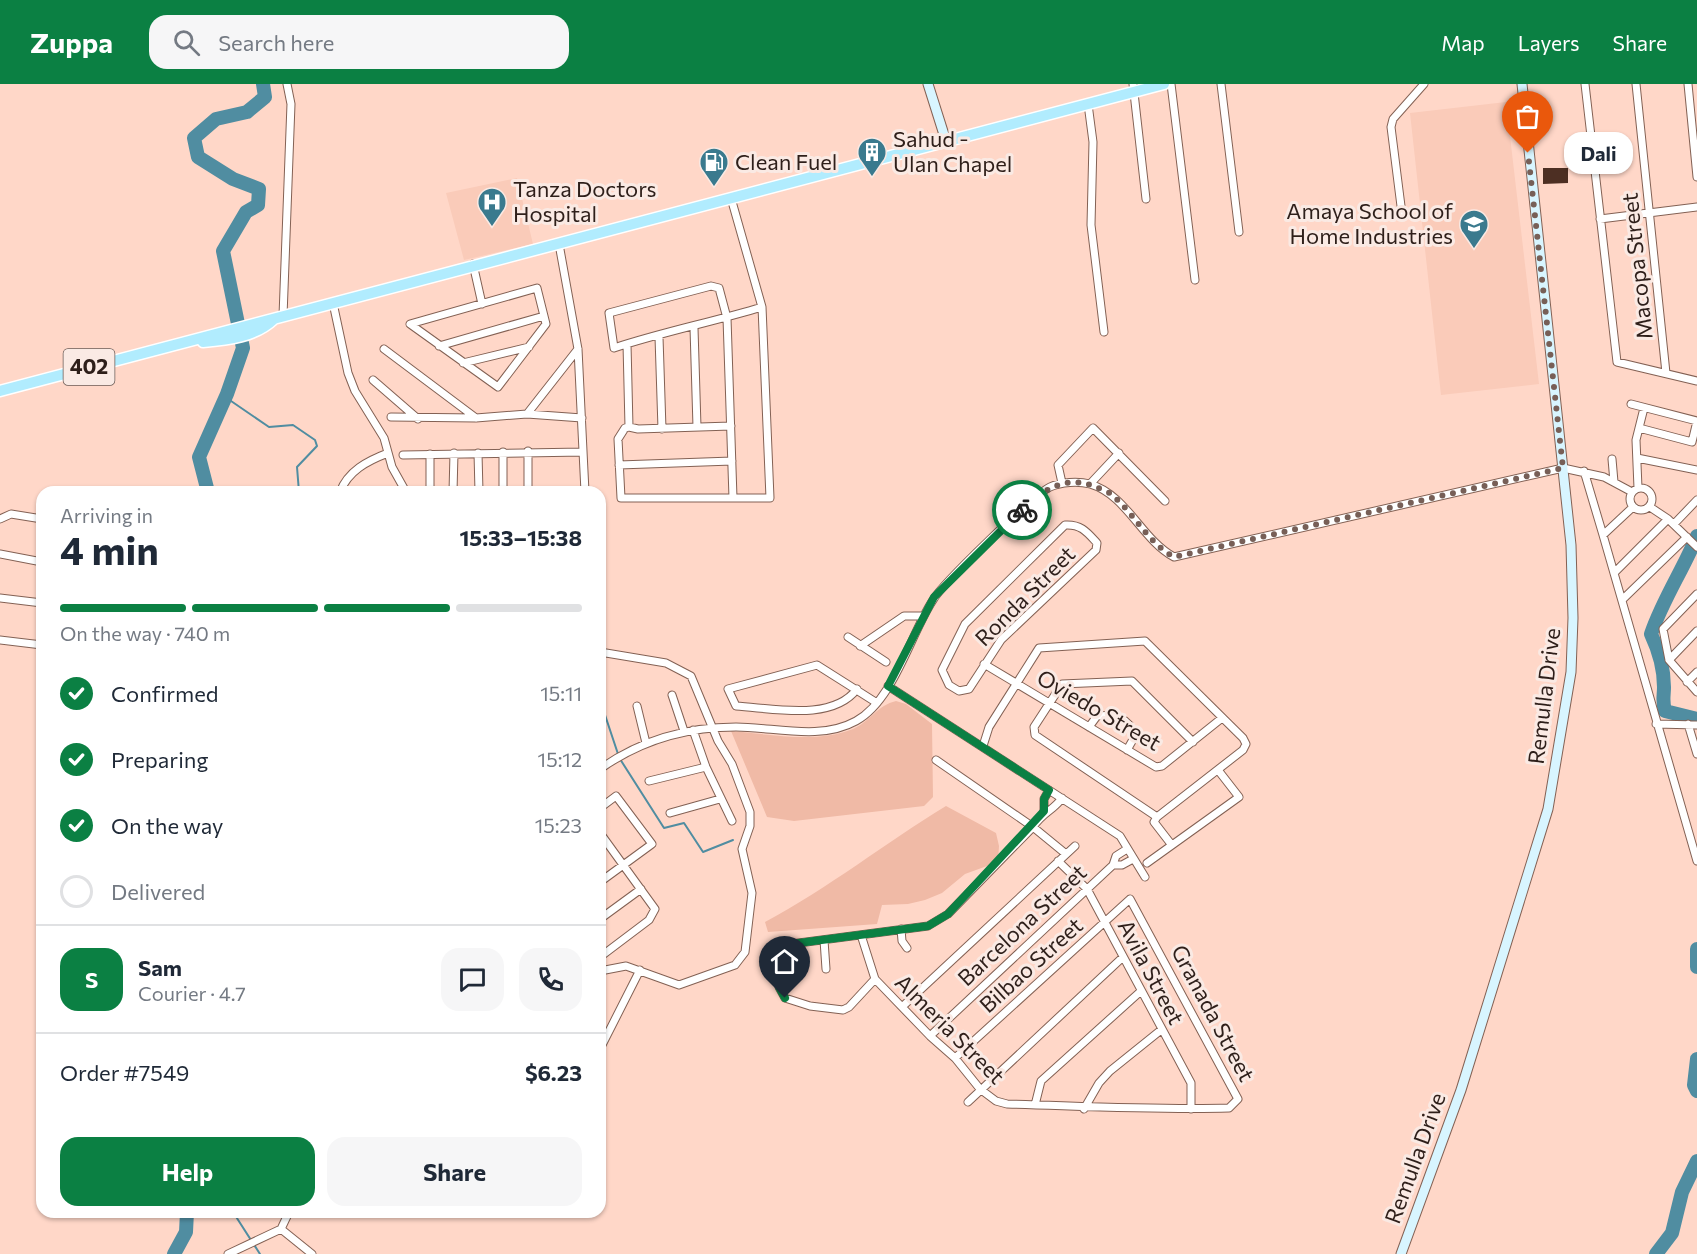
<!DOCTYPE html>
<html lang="en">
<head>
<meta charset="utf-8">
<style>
	:root { --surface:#fff; --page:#f6f6f7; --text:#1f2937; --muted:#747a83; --line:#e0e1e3; --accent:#0b8043 }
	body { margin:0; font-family:Commissioner,sans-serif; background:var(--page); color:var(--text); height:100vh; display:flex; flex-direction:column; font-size:22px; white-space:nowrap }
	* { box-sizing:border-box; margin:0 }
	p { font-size:20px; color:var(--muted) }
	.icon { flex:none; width:33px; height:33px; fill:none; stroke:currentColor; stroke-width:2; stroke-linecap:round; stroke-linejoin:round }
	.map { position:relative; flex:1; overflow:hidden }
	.details { position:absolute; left:36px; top:402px; width:570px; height:732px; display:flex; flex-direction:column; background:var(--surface); border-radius:18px; box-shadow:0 2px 4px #0004 }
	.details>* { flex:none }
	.pin { position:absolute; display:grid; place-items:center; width:51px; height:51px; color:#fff; margin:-62px -26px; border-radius:50% 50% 50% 0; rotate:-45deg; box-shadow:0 0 6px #0007 }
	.pin .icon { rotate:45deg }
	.courier { position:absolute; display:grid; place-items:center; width:60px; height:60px; margin:-30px; border:4px solid #0b8043; border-radius:50%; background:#fff; color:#222; box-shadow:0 2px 8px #0007 }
	.bubble { position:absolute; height:42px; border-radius:18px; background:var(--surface); box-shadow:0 2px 4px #0004; font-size:20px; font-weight:700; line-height:42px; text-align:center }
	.head em { font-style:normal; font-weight:700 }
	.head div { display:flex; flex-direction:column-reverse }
	.head { display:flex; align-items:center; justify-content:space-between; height:102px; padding:0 24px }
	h1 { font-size:39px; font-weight:700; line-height:45px }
	.bar { display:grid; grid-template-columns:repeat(4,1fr); gap:9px 6px; align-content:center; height:72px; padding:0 24px }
	.bar i { height:8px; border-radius:4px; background:var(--line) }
	.bar .active { background:var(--accent) }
	.bar p { grid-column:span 4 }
	.line { display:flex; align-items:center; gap:15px; padding:0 24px; border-top:2px solid var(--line) }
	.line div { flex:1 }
	.round { display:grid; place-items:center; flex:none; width:63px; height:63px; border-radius:18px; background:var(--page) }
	ol { padding:0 24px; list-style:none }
	li { display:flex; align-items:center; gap:18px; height:66px }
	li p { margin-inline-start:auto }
	li .icon { padding:6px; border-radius:50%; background:var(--accent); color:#fff; stroke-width:4 }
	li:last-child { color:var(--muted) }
	li i { width:33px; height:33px; border:3px solid var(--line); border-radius:50% }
	.button { display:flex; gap:12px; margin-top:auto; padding:12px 24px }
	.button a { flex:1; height:69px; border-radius:18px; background:var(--accent); color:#fff; font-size:24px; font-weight:700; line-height:69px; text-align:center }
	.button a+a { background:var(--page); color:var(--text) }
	header { display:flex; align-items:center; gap:36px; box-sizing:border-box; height:84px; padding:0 30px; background:var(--accent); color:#fff }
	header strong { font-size:28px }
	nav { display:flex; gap:33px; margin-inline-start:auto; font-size:21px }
	.search { width:420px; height:54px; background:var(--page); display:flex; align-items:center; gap:15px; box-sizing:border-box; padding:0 21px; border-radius:18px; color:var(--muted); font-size:22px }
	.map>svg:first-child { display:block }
</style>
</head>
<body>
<header>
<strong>Zuppa</strong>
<div class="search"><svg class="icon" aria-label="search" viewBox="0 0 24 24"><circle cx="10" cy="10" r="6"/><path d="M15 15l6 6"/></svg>Search here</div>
<nav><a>Map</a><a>Layers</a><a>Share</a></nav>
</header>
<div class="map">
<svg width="1697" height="1170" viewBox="0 0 1697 1170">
	<rect width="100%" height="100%" fill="#ffd7c8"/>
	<path fill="#facbb9" d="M 1506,18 L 1539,300 L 1441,311 L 1410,29 Z
		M 517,94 L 533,160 L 464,176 L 446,109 Z"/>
	<path fill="#f0baa6" d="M 896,617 L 906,620 L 932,640 L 933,713 L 924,722 L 794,737 L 767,733 L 731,647 C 770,650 816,660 853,645 C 869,638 878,621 896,617 Z
		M 946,722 L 996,749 L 999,762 L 998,778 L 965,790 L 942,809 L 925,816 L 908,820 L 882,821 L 877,840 L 768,848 L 765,838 C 829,804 885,759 946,722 Z"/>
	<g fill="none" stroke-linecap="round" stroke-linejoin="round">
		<path stroke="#508da1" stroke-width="2" d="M 229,304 L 231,317 L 269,343 L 293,341 L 315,356 L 317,362 L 297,383 L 299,408
			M 600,623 L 603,625 L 618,670
			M 620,675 L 664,744 L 684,739 L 703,768 L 733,756
			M 233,1128 L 260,1170"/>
		<path stroke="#508da1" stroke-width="14" d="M 208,408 L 199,373 L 227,310 L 243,264 L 223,167 L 246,128 L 258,121 L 259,105 L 233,95 L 198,73 L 194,54 L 216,35 L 247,28 L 265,13 L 263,0
			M 1697,452 C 1683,486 1663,515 1651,550 C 1659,567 1664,583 1664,603 C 1664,612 1662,617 1665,627 L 1697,635
			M 1697,865 L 1697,883
			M 1697,975 L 1694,1001 L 1697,1007
			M 174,1170 L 186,1148 L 187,1128
			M 1656,1170 L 1672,1149 L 1682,1108 L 1697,1077"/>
	</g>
	<path fill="#4d2f23" d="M 1543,84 L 1568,84 L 1568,99 L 1543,100 Z"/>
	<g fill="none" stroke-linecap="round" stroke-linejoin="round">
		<g stroke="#836154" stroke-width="9">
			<path id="street" d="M 1133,0 L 1146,115
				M 1171,0 L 1195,196
				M 1221,0 L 1239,148
				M 1585,0 L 1617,278 L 1697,297
				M 1636,0 L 1666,289
				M 1688,0 L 1697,93
				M 1088,20 L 1093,58 L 1091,141 L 1104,248
				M 1402,130 L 1391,43 L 1393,35 L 1424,0
				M 1600,135 L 1697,123
				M 559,160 L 578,265 L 585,408
				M 473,180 L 482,220
				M 537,204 L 546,240 L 498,303 L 410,240 Z
				M 333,219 L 348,289 L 355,307 L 384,354 L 392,383 L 406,408
				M 283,232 L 291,20 L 287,0
				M 694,244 L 697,343
				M 659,253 L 662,345
				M 627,260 L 629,343 L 625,344 L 618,355 L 621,414 L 770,414 L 762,223 L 731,114
				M 439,262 L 544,232
				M 384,265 L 476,334
				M 463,279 L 529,263
				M 373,296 L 418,335
				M 1631,320 L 1697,337
				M 527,330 L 578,265
				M 391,333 L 476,334 L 527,330 L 582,334
				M 629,343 L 638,345 L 731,342
				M 1639,344 L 1692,358 L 1697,337
				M 478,369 L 479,408
				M 403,371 L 583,368
				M 1637,374 L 1697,386
				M 1612,375 L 1614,398
				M 619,381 L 732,377
				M 1584,387 L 1603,451
				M 1062,399 L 1058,381 L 1093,344 L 1165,417
				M 1090,400 L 1119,369
				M1630 415a11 11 0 1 1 22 0a11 11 0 1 1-22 0Z
				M 1638,404 L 1636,356 L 1644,324
				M 340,408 C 348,387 367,377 388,369
				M 430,408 L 430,370
				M 453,408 L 454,369
				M 503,408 L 503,368
				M 528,408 L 528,367
				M 733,414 L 727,234 L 719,204 L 711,202 L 609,229 L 614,264 C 662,248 713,238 762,223
				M 1633,423 L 1603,451 L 1697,777
				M 1650,423 L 1668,435 L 1697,463
				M 0,435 L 11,430 L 42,435
				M 1674,440 L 1697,416
				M 1065,441 C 1081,440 1087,448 1097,459 L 1096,466 L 1001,556 L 969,605 L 959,607 L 949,601 L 942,586 L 965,540 Z
				M 0,470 L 42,478
				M 1614,489 L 1668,435
				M 1697,510 L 1663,545 L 1669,576 L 1697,608
				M 0,514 L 42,519
				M 1622,516 L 1687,453
				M 848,553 L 886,578
				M 0,556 L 42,561
				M 860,562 L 904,532 L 923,532
				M 600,568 L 666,579 L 691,592 L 718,657 L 732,680 L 750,728 L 750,742 L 742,765 L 752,809 L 745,868 L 735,881 L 679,901 L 626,882 L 600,887
				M 1669,576 L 1697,547
				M 984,580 L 1156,683 L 1162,682 L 1222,634
				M 1687,598 L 1697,588
				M 888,602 L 1120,752 L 1145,793
				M 857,605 C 832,638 772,624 736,622 L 728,605 L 817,581 L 877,619
				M 672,611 L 684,647
				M 637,622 L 646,659
				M 1656,640 L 1697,641
				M 1688,640 L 1697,670
				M 1089,643 L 1097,632 C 1115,630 1129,633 1135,652 L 1127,666
				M 693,646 L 706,683 L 732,737
				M 983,662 L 989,643 L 1039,564 L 1145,557 L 1243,654 L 1246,660 L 1243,666 L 1157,733
				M 936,676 L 1033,743 L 1066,770
				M 600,685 C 641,656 685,643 736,643 C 775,643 820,657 856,637 C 894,616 910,551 933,516 C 942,500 1035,410 1050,403 C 1061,398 1078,397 1090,400 C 1127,411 1141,455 1174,473 L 1563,384 L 1604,393 L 1632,408
				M 649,697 L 706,683
				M 600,724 L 616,712 L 652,760 L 600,798
				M 1044,727 L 1044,715 L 1049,706
				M 670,729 L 720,715
				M 600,749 L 655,825 L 649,836 L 600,873
				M 1171,760 L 1154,738 L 1157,733 L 1035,651 L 1034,643 L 1062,600 L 1132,597 L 1193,658
				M 1127,765 L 1116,772 L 1113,781 L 1122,781 L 1133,775
				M 1058,777 L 1087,805 L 1191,999 L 1191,1025
				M 1147,779 L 1239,713 L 1218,686
				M 600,835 L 641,805
				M 901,845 L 902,857 L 907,864
				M 861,851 L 875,895 L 930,952 L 955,974 L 980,1005 L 996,1017 L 1007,1020 C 1081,1022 1154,1026 1229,1024 L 1238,1015 L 1130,815 L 955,974
				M 824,856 L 826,885
				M 875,895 L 849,923 L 843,926 L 810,922 L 785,914 L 779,903 L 791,860 L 928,842 L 948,830 L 1033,743 C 1043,728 1054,726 1062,714
				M 903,922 L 1075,762
				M 930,952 L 1113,781
				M 600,965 L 640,886
				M 968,1018 L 1123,873
				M 1035,1021 L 1041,997 L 1141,907
				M 1084,1025 L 1099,999 L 1110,987 L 1161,946
				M 281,1145 L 312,1170
				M 228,1170 L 281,1145 L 289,1128"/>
		</g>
		<g stroke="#836154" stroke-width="11">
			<path id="secondary" d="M 928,0 L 946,57
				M 1401,1170 L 1461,1006 L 1548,725 L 1571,588 L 1573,534 L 1571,461 L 1522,0"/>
		</g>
		<g stroke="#fff" stroke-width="13">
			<path id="primary" d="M 203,258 C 228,256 255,253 274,235
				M 0,307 L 1164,0"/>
		</g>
		<use href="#street" stroke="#fff" stroke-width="7"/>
		<use href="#secondary" stroke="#d8f5ff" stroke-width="9"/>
		<use href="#primary" stroke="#b1ecfe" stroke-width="10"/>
	</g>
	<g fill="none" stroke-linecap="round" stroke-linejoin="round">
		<path stroke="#775f57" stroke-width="6" stroke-dasharray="0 10.8" d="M 1022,426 C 1043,406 1066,390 1096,403 C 1101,405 1108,407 1112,411 C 1135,430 1147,458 1174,473 L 1563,384 L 1528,69"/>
		<path stroke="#0b8043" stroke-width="8" d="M 785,914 L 779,903 L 791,860 L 928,842 L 948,830 L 1044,727 L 1044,715 L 1049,706 L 888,602 L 934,513 L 1022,426"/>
	</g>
	<defs>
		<g id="building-pin" transform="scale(1.5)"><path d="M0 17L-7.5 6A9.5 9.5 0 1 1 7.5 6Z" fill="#3a7a8e" stroke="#faeae4"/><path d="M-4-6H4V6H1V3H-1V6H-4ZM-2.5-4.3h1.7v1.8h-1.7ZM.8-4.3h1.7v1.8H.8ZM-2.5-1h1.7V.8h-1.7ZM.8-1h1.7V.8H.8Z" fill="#fff"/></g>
		<g id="fuel-pin" transform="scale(1.5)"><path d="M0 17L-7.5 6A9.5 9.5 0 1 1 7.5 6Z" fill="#3a7a8e" stroke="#faeae4"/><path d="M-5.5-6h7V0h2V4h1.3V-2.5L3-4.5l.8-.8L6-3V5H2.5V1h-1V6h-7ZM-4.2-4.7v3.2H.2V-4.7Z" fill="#fff"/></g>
		<g id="hospital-pin" transform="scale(1.5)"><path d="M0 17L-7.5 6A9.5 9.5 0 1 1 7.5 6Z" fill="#3a7a8e" stroke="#faeae4"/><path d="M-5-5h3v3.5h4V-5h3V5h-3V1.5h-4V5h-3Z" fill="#fff"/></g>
		<g id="school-pin" transform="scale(1.5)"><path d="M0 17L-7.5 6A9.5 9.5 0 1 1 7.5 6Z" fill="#3a7a8e" stroke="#faeae4"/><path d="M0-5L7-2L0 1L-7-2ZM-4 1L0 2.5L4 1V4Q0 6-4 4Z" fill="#fff"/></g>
	</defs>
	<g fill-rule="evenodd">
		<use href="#building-pin" x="872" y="68"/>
		<use href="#fuel-pin" x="714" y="78"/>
		<use href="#hospital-pin" x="492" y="118"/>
		<use href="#school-pin" x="1474" y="140"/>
	</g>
	<g text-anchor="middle" stroke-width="6" stroke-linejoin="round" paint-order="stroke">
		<rect fill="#faeae4" stroke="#6b5c57" stroke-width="1.5" x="63.5" y="265" width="51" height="36" rx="4.5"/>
		<g font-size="21" font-weight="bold" fill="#2e1f1a">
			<text x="89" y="290">402</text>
		</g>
		<g font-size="22" fill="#2e1f1a" stroke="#faeae4" text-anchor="start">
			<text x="893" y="63">Sahud -<tspan x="893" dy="25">Ulan Chapel</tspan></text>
			<text x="735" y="86">Clean Fuel</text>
			<text x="513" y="113">Tanza Doctors<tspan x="513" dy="25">Hospital</tspan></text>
			<text x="1453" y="135" text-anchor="end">Amaya School of<tspan x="1453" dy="25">Home Industries</tspan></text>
		</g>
		<g font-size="22" fill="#2e1f1a" stroke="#faeae4">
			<text transform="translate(1637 182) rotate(-96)" y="8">Macopa Street</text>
			<text transform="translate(1025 512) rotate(-45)" y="8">Ronda Street</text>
			<text transform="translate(1544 612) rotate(-83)" y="8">Remulla Drive</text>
			<text transform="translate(1099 626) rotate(30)" y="8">Oviedo Street</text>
			<text transform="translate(1022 841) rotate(-43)" y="8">Barcelona Street</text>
			<text transform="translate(1031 881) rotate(-42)" y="8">Bilbao Street</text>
			<text transform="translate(1151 888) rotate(62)" y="8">Avila Street</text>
			<text transform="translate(1213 929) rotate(62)" y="8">Granada Street</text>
			<text transform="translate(950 945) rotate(45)" y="8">Almeria Street</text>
			<text transform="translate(1415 1074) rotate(-70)" y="8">Remulla Drive</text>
		</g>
	</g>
</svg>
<div class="pin" style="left:1528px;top:69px;background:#ea580c"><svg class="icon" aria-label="bag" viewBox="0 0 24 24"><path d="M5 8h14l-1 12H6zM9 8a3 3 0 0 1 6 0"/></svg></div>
<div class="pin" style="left:785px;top:914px;background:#1f2937"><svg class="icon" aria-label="home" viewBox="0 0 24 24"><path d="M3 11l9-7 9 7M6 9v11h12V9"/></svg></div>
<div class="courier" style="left:1022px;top:426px"><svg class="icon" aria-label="bike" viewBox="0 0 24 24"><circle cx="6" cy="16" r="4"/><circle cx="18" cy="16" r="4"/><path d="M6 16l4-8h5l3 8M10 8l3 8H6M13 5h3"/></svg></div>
<div class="bubble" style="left:1564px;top:48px;width:69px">Dali</div>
<section class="details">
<div class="head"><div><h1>4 min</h1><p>Arriving in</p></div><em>15:33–15:38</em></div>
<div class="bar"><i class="active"></i><i class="active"></i><i class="active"></i><i></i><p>On the way · 740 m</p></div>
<ol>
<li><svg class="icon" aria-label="check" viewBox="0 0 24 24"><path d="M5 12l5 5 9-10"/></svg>Confirmed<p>15:11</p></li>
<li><svg class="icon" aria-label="check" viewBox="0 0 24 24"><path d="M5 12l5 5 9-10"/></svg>Preparing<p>15:12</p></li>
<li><svg class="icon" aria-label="check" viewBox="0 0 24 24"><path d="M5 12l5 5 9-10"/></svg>On the way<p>15:23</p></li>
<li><i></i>Delivered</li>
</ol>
<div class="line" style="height:108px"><b class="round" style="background:var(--accent);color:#fff">S</b><div><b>Sam</b><p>Courier · 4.7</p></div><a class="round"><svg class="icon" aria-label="chat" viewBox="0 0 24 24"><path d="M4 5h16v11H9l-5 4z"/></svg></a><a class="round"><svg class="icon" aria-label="phone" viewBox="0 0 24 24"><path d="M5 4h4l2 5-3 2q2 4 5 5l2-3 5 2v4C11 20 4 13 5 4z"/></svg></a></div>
<div class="line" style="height:78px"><div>Order #7549</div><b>$6.23</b></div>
<div class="button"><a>Help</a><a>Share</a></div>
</section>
</div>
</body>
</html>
